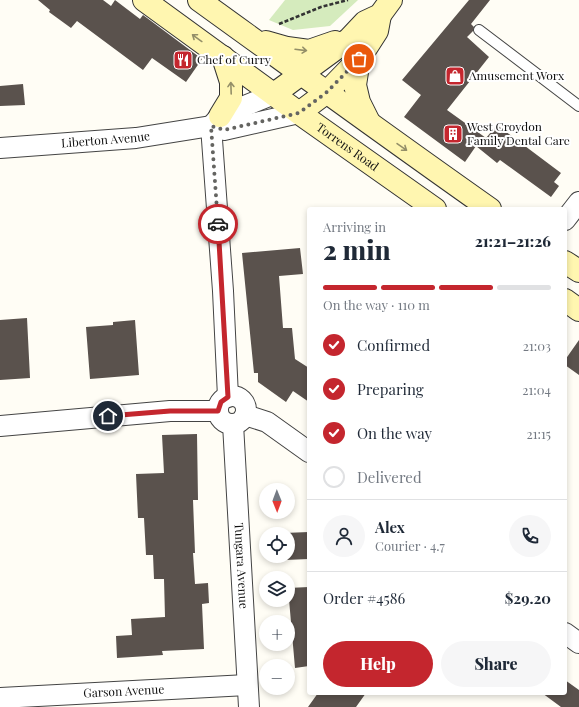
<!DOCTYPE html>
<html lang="en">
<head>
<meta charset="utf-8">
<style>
	:root { --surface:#fff; --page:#f6f6f7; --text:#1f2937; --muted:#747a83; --line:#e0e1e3; --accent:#c4262e }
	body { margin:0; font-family:"Playfair Display",serif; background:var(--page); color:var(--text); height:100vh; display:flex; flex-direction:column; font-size:15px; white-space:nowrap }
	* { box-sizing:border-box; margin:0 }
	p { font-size:13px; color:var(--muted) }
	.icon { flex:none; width:22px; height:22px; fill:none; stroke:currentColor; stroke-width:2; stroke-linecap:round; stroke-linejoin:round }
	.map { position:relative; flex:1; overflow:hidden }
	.side { position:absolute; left:307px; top:207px; width:260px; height:488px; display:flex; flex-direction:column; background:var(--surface); border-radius:4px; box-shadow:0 2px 6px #0003 }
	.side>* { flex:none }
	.needle { width:26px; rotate:179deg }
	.fabs { position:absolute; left:259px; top:483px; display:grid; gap:8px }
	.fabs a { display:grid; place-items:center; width:36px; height:36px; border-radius:50%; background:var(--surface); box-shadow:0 2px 6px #0003; font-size:20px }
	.pin { position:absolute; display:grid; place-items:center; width:34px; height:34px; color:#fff; margin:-17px; border:2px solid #fff; border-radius:50%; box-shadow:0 1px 4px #0007 }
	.courier { position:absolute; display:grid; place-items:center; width:40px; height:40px; margin:-20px; border:3px solid #c4262e; border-radius:50%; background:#fff; color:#222; box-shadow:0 1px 5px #0007 }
	.overview em { font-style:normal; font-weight:800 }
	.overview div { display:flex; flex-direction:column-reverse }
	.overview { display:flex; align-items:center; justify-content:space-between; height:68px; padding:0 16px }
	h1 { font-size:26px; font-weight:800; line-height:30px }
	.bar { display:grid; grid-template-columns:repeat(4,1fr); gap:6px 4px; align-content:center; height:48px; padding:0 16px }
	.bar i { height:5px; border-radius:3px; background:var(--line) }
	.bar .on { background:var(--accent) }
	.bar p { grid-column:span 4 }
	.line { display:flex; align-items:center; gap:10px; padding:0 16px; border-top:1px solid var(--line) }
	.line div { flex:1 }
	.round { display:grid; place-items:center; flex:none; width:42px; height:42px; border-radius:21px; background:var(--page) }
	ol { padding:0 16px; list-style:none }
	li { display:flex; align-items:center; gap:12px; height:44px }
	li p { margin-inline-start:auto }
	li .icon { padding:4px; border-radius:50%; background:var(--accent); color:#fff; stroke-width:4 }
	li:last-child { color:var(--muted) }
	li i { width:22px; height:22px; border:2px solid var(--line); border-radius:50% }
	.primary-button { display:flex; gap:8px; margin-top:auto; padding:8px 16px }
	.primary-button a { flex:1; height:46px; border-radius:24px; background:var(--accent); color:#fff; font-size:16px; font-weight:800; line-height:46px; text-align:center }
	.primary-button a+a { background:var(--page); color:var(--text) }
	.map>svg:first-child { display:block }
</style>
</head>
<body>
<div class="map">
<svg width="579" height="707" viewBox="0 0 579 707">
	<rect width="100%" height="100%" fill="#fffdf5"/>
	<path fill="#d5ebbd" d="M 285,0 L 358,0 L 330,26 L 293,30 L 269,20 Z"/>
	<path fill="#5a524d" d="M 38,0 L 103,0 L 111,6 L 115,0 L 140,19 L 143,15 L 202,59 L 186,82 L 152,58 L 143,70 L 77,21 L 71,28 L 49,12 L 50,10 Z
		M 469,0 L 490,0 L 471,24 L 474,27 L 473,31 L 467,37 L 489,57 L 447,110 L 486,138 L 497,125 L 561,173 L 554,182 L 559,186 L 551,197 L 500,160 L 497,163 L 476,146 L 465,162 L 404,117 L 421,95 L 402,80 Z
		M 23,84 L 25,105 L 0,106 L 0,86 Z
		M 300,248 L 303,274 L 279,276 L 283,328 L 292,328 L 295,359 L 309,368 L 309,402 L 293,391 L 286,402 L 258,382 L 258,373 L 254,373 L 242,253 Z
		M 27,318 L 30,378 L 0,380 L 0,320 Z
		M 135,320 L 139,375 L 90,379 L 86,327 L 113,325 L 113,322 Z
		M 579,340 L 579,375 L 565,365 L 565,360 Z
		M 197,434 L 198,500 L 193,500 L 195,553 L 193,553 L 195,584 L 208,583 L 209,603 L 202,604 L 204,649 L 162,651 L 163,655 L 117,658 L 116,636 L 132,635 L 131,619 L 165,617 L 164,579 L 154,579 L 153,555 L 146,555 L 144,518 L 138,518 L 136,474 L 164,473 L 162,435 Z
		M 309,532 L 309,559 L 285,560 L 285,556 L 288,556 L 288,534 L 284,533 Z
		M 309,587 L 309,666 L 295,668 L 288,588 Z
		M 565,680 L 579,690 L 579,707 L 561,707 L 542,693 L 565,693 Z
		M 318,693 L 366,693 L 356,707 L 308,707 Z"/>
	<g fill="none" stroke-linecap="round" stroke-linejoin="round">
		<g stroke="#444" stroke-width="12">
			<path id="lane" d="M 479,30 L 579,106"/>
		</g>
		<g stroke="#444" stroke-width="22">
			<g id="street">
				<path d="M 214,123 L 220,116 L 274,94"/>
				<path d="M 211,126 L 223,291 L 228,397"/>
				<path id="s1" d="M 0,148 L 136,138 L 211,126 L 224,130 L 299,113"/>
				<path d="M 565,220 L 579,202"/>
				<circle cx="232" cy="410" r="14"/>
				<path d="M 245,415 L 267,422 L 309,452"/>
				<path id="s2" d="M 233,424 L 249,707"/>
				<path d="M 0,426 L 170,411 L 218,411"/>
				<path d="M 565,633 L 579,643"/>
				<path id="s3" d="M 0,698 L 247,685"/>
			</g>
		</g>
		<g stroke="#333" stroke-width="24">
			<g id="secondary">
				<path id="s4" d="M 144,0 L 299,113 L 435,209"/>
				<path d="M 199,0 C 296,70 392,140 490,209"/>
				<path d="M 266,42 L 287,48 L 309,51 L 335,42"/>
				<path d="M 359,59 L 355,85 L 359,102 L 369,122"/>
				<path d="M 274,94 L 349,39 L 365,22 L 380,15 L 391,0"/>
				<path d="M 299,113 L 327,92 L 359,59 L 377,31 L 380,15"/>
				<path d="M 220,116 L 231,98 L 231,82 L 223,57"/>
				<path d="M 565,262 L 579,271"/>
				<path d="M 565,300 L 579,310"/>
			</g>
		</g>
		<path stroke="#333" stroke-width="2.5" stroke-dasharray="4 2" stroke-linecap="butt" d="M 279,24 L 321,7 L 348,0"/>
		<use href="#lane" stroke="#fff" stroke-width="10"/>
		<use href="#street" stroke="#fff" stroke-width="20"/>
		<use href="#secondary" stroke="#fff6b0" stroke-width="22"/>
	</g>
	<defs><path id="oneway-shaft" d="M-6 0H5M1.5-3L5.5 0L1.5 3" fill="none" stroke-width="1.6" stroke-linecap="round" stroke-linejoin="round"/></defs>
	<g stroke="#948f68">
		<use href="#oneway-shaft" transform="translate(197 38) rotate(-144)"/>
		<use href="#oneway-shaft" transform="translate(301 50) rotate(7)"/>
		<use href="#oneway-shaft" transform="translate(231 88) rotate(-92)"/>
		<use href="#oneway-shaft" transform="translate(402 147) rotate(35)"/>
	</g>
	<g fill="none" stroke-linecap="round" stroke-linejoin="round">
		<path stroke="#646461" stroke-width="4" stroke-dasharray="0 7.2" d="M 218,224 L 211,126 L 224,130 L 299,113 L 327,92 L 359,59"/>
		<path stroke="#c4262e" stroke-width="5" d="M 108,416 L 170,411 L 218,411 L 221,402 L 228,397 L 218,224"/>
	</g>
	<defs>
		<g id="restaurant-square" transform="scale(1)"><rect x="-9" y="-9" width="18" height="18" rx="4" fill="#c4262e" stroke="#fff"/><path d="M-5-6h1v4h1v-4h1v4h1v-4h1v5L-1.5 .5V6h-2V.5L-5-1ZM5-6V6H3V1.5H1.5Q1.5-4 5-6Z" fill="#fff"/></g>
		<g id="shop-square" transform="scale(1)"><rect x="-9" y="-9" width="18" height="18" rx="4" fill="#c4262e" stroke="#fff"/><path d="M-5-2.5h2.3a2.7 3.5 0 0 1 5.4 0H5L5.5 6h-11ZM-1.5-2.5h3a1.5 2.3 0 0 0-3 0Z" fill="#fff"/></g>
		<g id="building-square" transform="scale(1)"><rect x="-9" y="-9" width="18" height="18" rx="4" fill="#c4262e" stroke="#fff"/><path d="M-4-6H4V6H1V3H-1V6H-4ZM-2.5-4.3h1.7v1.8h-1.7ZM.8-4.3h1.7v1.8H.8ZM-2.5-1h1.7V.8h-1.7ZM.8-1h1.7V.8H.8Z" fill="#fff"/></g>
	</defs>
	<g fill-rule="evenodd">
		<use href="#restaurant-square" x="183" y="60"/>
		<use href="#shop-square" x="455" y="76"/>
		<use href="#building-square" x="453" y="134"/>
	</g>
	<g text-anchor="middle" stroke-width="4" stroke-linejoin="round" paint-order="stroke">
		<g font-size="12" fill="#111" stroke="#fff" text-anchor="start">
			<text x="197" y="64">Chef of Curry</text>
			<text x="469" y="80">Amusement Worx</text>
			<text x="467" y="131">West Croydon<tspan x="467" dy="14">Family Dental Care</tspan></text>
		</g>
		<g font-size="12" fill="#111" stroke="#fff">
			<text dy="4" stroke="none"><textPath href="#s1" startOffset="106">Liberton Avenue</textPath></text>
			<text dy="4" stroke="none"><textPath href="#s4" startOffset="251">Torrens Road</textPath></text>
			<text dy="4" stroke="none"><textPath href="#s2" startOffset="142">Tungara Avenue</textPath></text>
			<text dy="4" stroke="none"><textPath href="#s3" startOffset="124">Garson Avenue</textPath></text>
		</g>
	</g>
</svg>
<div class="fabs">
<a><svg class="needle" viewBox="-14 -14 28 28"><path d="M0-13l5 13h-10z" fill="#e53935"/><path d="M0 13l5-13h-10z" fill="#747a83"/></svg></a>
<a><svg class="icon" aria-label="locate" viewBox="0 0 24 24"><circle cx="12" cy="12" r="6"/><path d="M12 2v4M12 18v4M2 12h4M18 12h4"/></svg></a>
<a><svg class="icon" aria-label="layers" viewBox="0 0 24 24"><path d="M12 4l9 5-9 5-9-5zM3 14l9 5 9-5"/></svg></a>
<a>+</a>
<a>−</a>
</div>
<div class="pin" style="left:359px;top:59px;background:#ea580c"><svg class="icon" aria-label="bag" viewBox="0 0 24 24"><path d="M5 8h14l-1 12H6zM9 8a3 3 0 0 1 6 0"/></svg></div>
<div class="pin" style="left:108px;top:416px;background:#1f2937"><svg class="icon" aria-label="home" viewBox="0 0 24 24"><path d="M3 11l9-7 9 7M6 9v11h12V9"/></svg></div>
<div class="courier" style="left:218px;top:224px"><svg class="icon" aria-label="car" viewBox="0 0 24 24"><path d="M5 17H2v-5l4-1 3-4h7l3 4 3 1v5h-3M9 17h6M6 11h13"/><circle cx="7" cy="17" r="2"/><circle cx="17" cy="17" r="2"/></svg></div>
<section class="side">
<div class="overview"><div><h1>2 min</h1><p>Arriving in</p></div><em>21:21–21:26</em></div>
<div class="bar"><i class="on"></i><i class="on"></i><i class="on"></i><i></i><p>On the way · 110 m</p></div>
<ol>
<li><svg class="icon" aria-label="check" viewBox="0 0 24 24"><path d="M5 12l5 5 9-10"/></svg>Confirmed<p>21:03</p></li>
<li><svg class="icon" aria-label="check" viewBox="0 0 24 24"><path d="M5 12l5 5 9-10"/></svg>Preparing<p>21:04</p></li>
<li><svg class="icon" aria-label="check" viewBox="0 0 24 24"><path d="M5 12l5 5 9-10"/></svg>On the way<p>21:15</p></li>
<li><i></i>Delivered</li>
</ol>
<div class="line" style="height:72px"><a class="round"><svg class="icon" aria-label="person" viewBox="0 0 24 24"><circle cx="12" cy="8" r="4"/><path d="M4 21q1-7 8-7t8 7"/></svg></a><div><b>Alex</b><p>Courier · 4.7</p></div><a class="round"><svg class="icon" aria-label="phone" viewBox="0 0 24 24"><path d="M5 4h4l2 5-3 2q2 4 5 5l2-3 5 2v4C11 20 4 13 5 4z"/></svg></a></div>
<div class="line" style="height:52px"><div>Order #4586</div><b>$29.20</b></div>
<div class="primary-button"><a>Help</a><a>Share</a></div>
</section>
</div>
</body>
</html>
